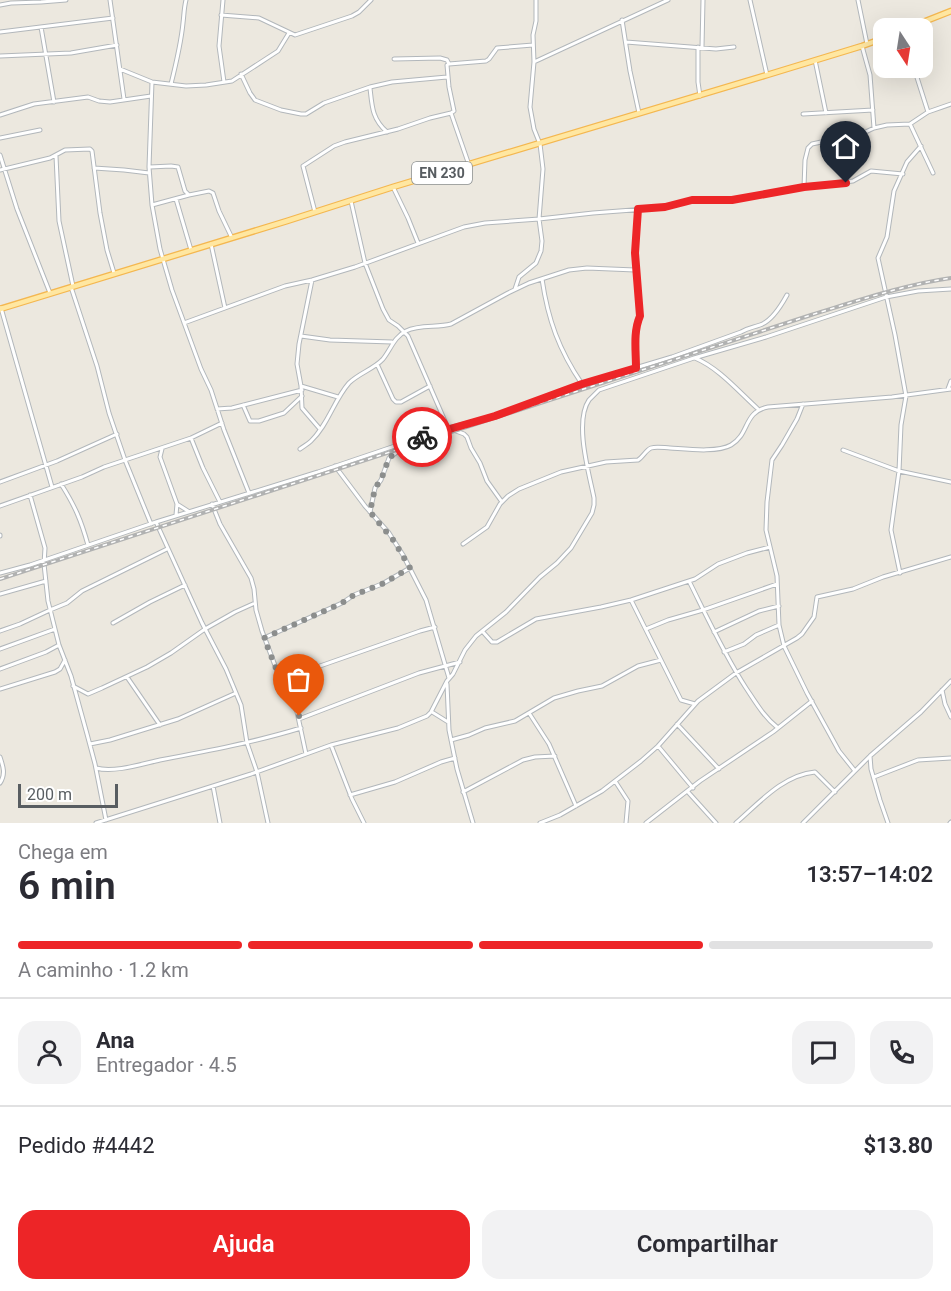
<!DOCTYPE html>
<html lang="pt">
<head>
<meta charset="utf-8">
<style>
	:root { --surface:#fff; --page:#f2f2f3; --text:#2b2b33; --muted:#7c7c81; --line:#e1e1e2; --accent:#ed2527 }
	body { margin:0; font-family:Roboto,sans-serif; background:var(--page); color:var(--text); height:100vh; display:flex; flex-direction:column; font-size:22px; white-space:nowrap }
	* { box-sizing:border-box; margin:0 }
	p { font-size:20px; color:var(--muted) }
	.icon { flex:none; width:33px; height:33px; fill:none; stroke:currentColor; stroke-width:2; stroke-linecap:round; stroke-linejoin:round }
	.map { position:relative; height:823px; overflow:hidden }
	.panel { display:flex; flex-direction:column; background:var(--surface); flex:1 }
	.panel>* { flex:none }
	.needle { width:39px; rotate:168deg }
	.tools { position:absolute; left:873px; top:18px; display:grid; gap:12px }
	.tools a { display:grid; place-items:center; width:60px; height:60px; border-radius:12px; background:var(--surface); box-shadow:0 6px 24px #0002; font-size:30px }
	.scale { position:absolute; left:18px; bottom:15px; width:100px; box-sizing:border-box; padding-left:6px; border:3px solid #585d61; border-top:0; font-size:16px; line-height:21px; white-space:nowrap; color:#585d61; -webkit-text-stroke:4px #fff; paint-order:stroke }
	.pin { position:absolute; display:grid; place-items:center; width:51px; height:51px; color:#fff; margin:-62px -26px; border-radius:50% 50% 50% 0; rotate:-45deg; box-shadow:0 0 6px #0007 }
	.pin .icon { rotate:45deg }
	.courier { position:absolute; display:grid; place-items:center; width:60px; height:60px; margin:-30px; border:4px solid #ed2527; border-radius:50%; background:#fff; color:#222; box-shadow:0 2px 8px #0007 }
	.overview em { font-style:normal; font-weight:600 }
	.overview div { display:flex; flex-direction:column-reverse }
	.overview { display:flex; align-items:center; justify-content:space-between; height:102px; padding:0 18px }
	h1 { font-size:39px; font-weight:600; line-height:45px }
	.bar { display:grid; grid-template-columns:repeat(4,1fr); gap:9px 6px; align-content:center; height:72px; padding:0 18px }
	.bar i { height:8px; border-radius:4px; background:var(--line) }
	.bar .current { background:var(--accent) }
	.bar p { grid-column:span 4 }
	.line { display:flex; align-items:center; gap:15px; padding:0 18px; border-top:2px solid var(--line) }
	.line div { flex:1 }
	.round { display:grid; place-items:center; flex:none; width:63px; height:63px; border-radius:18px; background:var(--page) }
	.primary-button { display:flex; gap:12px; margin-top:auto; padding:12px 18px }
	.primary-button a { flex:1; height:69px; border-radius:18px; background:var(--accent); color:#fff; font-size:24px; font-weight:600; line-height:69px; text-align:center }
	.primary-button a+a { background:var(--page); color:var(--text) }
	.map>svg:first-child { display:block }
</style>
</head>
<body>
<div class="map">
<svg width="951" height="823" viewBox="0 0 951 823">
	<rect width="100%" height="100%" fill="#ece8df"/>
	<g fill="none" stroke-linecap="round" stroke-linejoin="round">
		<g stroke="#b2b7bb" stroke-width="5">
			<path id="minor" d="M 110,0 L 124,99
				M 223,0 L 219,46 L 224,82
				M 750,0 L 767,75
				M 858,0 L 867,44
				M 0,5 L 11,3 L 41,2 L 66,0
				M 221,15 L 259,18 L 295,35 L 352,16 L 359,12 L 371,0
				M 622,20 L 630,71 L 639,113
				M 41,27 L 54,102
				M 0,32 L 113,18
				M 626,42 L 716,49 L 734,47
				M 862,46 L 870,75 L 874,128
				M 698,47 L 698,82 L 700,96
				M 702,47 L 703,0
				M 0,56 L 71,53 L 117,45
				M 394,59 L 440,58 L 447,60 L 449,64
				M 815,60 L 826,113
				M 534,62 L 668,0
				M 914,68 L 928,112
				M 120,69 L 152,82 L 186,86 L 206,85 L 232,81 L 278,51 L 289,33
				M 241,74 L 250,93 L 255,100 L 281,110 L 301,114 L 306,114 L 324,103 L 370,87 L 392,82 L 447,77
				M 152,82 L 149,167 L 152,205 L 160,249 L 172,290 L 201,369 L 211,390 L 224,430 L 249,493
				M 171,84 C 176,64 181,44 183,23 C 184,15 184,8 186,0
				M 370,88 C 372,106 372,119 387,132
				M 451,113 L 454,111 L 449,87 L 447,65 L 449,64 L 486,61 L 489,59 L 497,48 L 533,45
				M 803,114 L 873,110
				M 0,115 L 34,104 L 88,97 L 99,101 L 110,102 L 151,96
				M 910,124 L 933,173
				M 0,138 L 40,130
				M 0,155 L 17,209 L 50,293
				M 56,156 L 59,221 L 73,286
				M 150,167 L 171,166 L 178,167 L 185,191 L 189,195 L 209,191 L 213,193 L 219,211 L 232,238
				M 94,168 L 124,170 L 149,173
				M 0,170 L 50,158 L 65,150 L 90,149 L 92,151 L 100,213 L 107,250 L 114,273
				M 393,187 L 408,218 L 418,243
				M 804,187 L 805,160 L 808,148 L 812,144 L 835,139 L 855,137 L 874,128 L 887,125 L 910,124 L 928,112 L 951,104
				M 176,199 L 191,250
				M 351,201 L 365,263 L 383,309 L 389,320 L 398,326 L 408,336 L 448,428 L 464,434 L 467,437 L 471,448 L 480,463 L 487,481 L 502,502
				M 152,205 L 189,195
				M 315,212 L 303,166 L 334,146 L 345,142 L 398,129 L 430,118 L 451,113 L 469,165
				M 211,244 L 225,308
				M 542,279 C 548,320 559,350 582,384
				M 312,280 L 299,344 L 297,364 L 301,386 L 302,408 L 320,429
				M 71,287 L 97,366 L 109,413 L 125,460 L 151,524
				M 515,289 L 519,277 L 536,263 L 541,251 L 542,241 L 539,219 L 543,169 L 540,144 L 534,129 L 530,107 L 534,62 L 533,35 L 536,21 L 536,0
				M 1,308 L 52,487
				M 184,323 L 285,286 L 312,280 L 355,267 L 464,227 L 485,223 L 539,219 L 593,213 L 659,208 L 692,200 L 732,200 L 804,187 L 853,181 L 871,171 L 903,174
				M 301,336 L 330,340 L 392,342
				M 695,358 C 719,368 739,392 758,409
				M 377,364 L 393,399 L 396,402 L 401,402 L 430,386
				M 636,368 C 636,350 633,332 640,316 L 635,253 L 638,209
				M 301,386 L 338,397
				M 948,389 L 951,381
				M 803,404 L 797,419 L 782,445 L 772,460 L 767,502 L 766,530 L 777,576 L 779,625 L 784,646 L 807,693 L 839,751 L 855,771
				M 243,405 L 250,421 L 259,421 L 284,413 L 302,396
				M 217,409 L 232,408 L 302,390
				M 191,438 L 203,468 L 220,502
				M 162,449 L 160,457 L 177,504 L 176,515
				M 300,449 C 304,446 308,444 311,441 C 328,425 334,400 349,383 C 359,373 374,369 383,359 C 391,349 394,337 406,331 C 420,324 437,328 451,324 L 508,293 L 529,283 L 569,270 L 587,268 L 635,270
				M 843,450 L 899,471 L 951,482
				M 335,466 L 365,506 L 389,533 L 403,555 L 426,600 L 449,678
				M 0,482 L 57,461 L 117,434
				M 61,484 C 75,506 81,520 88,545
				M 30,495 L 45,548 L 44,564 L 48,601 L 59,645 L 71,676 L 87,734 L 95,764 L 106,820
				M 177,504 L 188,511
				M 212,504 L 220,524 L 251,578 L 254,589 L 256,610 L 262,631 L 279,676 L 297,712 L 306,754
				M 0,506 L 82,477 L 104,467 L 191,438 L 222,423
				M 370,512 L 375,488 L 381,480 L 389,458 L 401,449 L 403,443
				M 156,522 L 202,623 L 226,669 L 241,705 L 247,743 L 257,772 L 268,823
				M 0,535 L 0,536
				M 463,544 L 487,527 L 500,504 L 508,496 L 519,489 L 561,472 L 606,462 L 638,460 C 643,457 646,450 651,448 C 657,446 665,448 670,448 C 686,449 717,453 731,445 C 750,434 743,412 768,407 L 892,397 L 951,389
				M 0,573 L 30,565 L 156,522 L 318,472 L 448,428 L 495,416 L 582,384 L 672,357 L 741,332 C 750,327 752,328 760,325 C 772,321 781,306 787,295
				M 900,573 L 891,530 L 899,471 L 901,425 L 906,396 L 895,335 L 878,258 L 887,237 L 894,191 L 907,162 L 921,146
				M 689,581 C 707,617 724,654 746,688 C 756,703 764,717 778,728
				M 0,594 L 46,581
				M 631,600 L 681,700 L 695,704
				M 113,623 L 150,602 L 185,585
				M 646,629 L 668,620 L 703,610 L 777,584
				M 0,631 L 20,624 L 50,610 L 67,603 L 82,591 L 167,549
				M 483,632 L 492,642 L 497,642 L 536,619 L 601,607 L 631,600 L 695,579 L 718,564 L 747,553 L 770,547
				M 714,632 L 759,611 L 779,606
				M 264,638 L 342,603 L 354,595 L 382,584 L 410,568
				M 0,649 L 55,629
				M 724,652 L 744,644 L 756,635 L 779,625
				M 0,669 L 46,652 L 59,645
				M 127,677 L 160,725
				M 447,684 L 449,730 L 457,769 L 473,823
				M 73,686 L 88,694 L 102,688 L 147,667 L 171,653 L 205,629 L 235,612 L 255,603
				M 285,688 L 305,678 L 320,666 L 420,631 L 435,627
				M 0,689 L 55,672 L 60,669 L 65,660
				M 942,690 L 945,704 L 951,717
				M 432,712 L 448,722
				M 529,713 L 549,744 L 576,806
				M 299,719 L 419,673 L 460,662
				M 677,724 L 719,769
				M 451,740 L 469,735 L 485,728 L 515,721 L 554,698 L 578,691 L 602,686 L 638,666 L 661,660
				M 90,744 L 110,740 L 178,719 L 236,693
				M 331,745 L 352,799 L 364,823
				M 658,746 L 693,788
				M 870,756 L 871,769 L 880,800 L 888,823
				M 0,757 C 3,766 6,774 0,783
				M 96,768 C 114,773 142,764 160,760 C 208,751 255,742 301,728
				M 874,777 L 918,760 L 951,758
				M 615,781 L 628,801 L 626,823
				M 213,786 L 220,823
				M 463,792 L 523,760 L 535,757 L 555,756
				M 688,792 L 716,823
				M 350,795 L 395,782 L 441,762 L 455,758
				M 96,823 L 251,774 L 331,745 L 398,728 L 427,716 L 431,712 L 447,681 L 453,674 L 465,650 L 476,636 L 506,612 L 540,577 L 557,563 L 571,548 L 592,513 L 594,505 L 594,498 C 589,473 574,422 589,400 C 592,397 596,393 599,390 L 694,358 L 766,337 L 886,297 L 918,291 L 951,289
				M 540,823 L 560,815 L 602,791 L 641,761 L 658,746 L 698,701 L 736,673 L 797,638 L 802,634 L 814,617 L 817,597 L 853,589 L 883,577 L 951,557
				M 646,823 L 700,781 L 773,732 L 812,701
				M 736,823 C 759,803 783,775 815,772 L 835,792
				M 803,823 L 870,756 L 921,712 L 951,681
				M 950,823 L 951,822"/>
		</g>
		<g stroke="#f4b750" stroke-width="7">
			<path id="primary" d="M 908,28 L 951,11
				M 0,309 L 287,221 L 393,187 L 767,75 L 862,46 L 884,38"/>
		</g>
		<use href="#minor" stroke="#fff" stroke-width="3"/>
		<use href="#primary" stroke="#ffe7a1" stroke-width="4.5"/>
		<g stroke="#b1b2b2" stroke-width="4">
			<path id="rail" d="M 0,579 L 811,315 C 857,301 903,285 951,278"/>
		</g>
		<use href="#rail" stroke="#fff" stroke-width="1.5" stroke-dasharray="4.5" stroke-linecap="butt"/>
	</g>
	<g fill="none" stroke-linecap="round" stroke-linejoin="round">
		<path stroke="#8c8e8d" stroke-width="6" stroke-dasharray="0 10.8" d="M 299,716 L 279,676 L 264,638 L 342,603 L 354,595 L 382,584 L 410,568 L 394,541 L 370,512 L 375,488 L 381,480 L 389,458 L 401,449 L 403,443 L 422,437"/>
		<path stroke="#ed2527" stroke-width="8" d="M 422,437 L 495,416 L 582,384 L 636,368 C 636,351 633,332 640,316 L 635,253 L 638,209 L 665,207 L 692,200 L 732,200 L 804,187 L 846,183"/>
	</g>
	<g text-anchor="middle" stroke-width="6" stroke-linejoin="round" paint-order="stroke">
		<rect fill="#fff" stroke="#8a8e90" stroke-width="1.5" x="412" y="162" width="60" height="22" rx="4.5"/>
		<g font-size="14" font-weight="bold" fill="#585d61">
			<text x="442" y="178">EN 230</text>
		</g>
	</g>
</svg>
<div class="tools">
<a><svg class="needle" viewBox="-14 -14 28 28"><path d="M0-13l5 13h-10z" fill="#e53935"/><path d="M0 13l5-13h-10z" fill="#7c7c81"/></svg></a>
</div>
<div class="scale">200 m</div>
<div class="pin" style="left:299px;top:716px;background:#ea580c"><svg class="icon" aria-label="bag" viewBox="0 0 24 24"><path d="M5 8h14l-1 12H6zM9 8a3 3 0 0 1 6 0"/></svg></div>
<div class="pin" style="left:846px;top:183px;background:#1f2937"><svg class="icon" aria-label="home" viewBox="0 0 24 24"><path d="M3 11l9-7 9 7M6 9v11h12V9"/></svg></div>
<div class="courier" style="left:422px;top:437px"><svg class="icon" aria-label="bike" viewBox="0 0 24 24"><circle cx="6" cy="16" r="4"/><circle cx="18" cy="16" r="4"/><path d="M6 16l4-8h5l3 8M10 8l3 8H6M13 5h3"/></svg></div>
</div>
<section class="panel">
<div class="overview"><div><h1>6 min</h1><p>Chega em</p></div><em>13:57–14:02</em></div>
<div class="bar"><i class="current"></i><i class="current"></i><i class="current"></i><i></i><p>A caminho · 1.2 km</p></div>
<div class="line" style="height:108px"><a class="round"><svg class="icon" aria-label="person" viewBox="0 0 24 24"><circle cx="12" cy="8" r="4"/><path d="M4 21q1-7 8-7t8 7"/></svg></a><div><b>Ana</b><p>Entregador · 4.5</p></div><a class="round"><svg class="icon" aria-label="chat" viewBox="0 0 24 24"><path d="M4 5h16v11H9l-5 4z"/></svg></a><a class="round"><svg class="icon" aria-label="phone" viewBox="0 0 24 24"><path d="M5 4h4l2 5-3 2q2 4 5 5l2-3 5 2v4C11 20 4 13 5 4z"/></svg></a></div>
<div class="line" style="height:78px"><div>Pedido #4442</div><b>$13.80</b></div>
<div class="primary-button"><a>Ajuda</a><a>Compartilhar</a></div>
</section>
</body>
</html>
